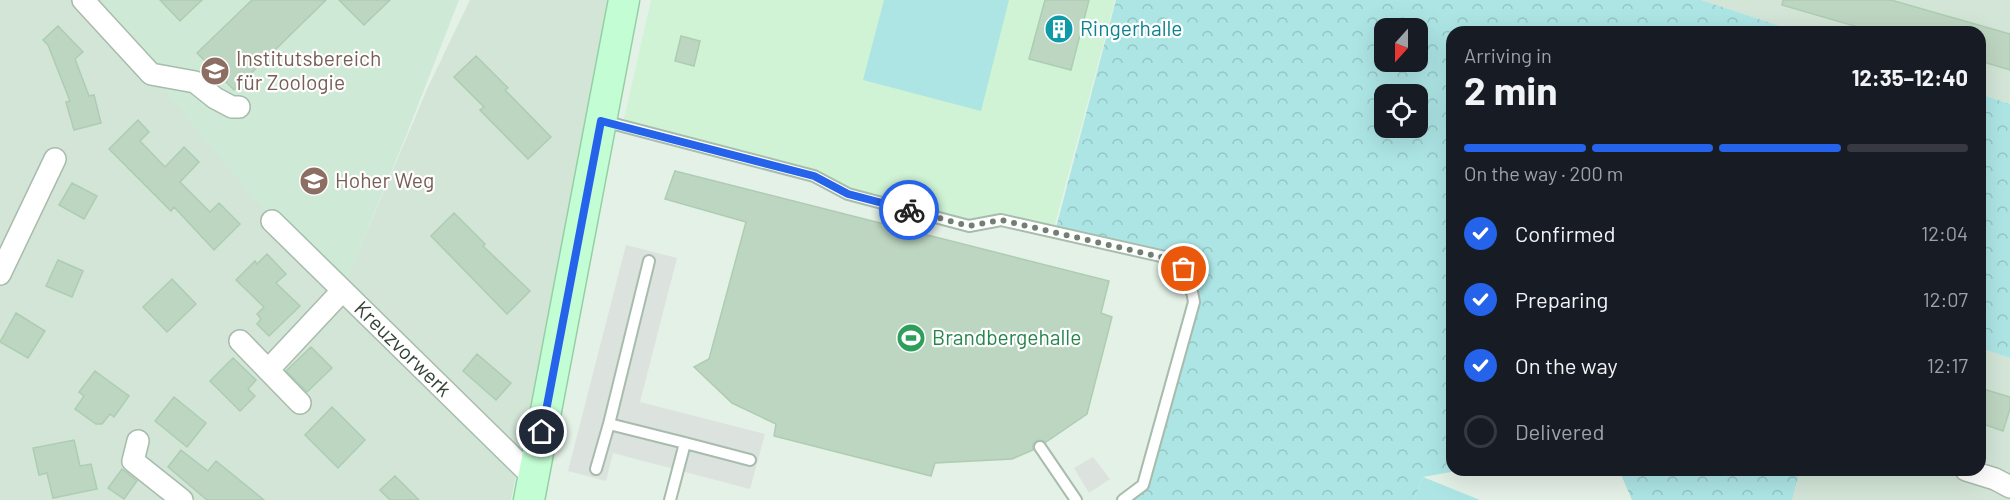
<!DOCTYPE html>
<html lang="en">
<head>
<meta charset="utf-8">
<style>
	:root { --surface:#171b24; --page:#20242c; --text:#f1f3f6; --muted:#9ea1a6; --line:#363941; --accent:#2563eb }
	body { margin:0; font-family:Barlow,sans-serif; background:var(--page); color:var(--text); height:100vh; display:flex; flex-direction:column; font-size:22px; white-space:nowrap }
	* { box-sizing:border-box; margin:0 }
	p { font-size:20px; color:var(--muted) }
	.icon { flex:none; width:33px; height:33px; fill:none; stroke:currentColor; stroke-width:2; stroke-linecap:round; stroke-linejoin:round }
	.map { position:relative; flex:1; overflow:hidden }
	.side { position:absolute; left:1446px; top:26px; width:540px; height:450px; display:flex; flex-direction:column; background:var(--surface); border-radius:18px; box-shadow:0 6px 24px #0002 }
	.side>* { flex:none }
	.needle { width:39px; rotate:201deg }
	.buttons { position:absolute; left:1374px; top:18px; display:grid; gap:12px }
	.buttons a { display:grid; place-items:center; width:54px; height:54px; border-radius:12px; background:var(--surface); box-shadow:0 6px 24px #0002; font-size:30px }
	.pin { position:absolute; display:grid; place-items:center; width:51px; height:51px; color:#fff; margin:-26px; border:3px solid #fff; border-radius:50%; box-shadow:0 2px 6px #0007 }
	.courier { position:absolute; display:grid; place-items:center; width:60px; height:60px; margin:-30px; border:4px solid #2563eb; border-radius:50%; background:#fff; color:#222; box-shadow:0 2px 8px #0007 }
	.headline em { font-style:normal; font-weight:700 }
	.headline div { display:flex; flex-direction:column-reverse }
	.headline { display:flex; align-items:center; justify-content:space-between; height:102px; padding:0 18px }
	h1 { font-size:39px; font-weight:700; line-height:45px }
	.bar { display:grid; grid-template-columns:repeat(4,1fr); gap:9px 6px; align-content:center; height:72px; padding:0 18px }
	.bar i { height:8px; border-radius:4px; background:var(--line) }
	.bar .active { background:var(--accent) }
	.bar p { grid-column:span 4 }
	ol { padding:0 18px; list-style:none }
	li { display:flex; align-items:center; gap:18px; height:66px }
	li p { margin-inline-start:auto }
	li .icon { padding:6px; border-radius:50%; background:var(--accent); color:#fff; stroke-width:4 }
	li:last-child { color:var(--muted) }
	li i { width:33px; height:33px; border:3px solid var(--line); border-radius:50% }
	.map>svg:first-child { display:block }
</style>
</head>
<body>
<div class="map">
<svg width="2010" height="500" viewBox="0 0 2010 500">
	<defs>
		<pattern id="forest-crowns" width="20" height="18" patternUnits="userSpaceOnUse" patternTransform="scale(1.5)"><rect width="20" height="18" fill="#ade5e5"/><path d="M2 6a3 3 0 1 1 6 0M12 15a3 3 0 1 1 6 0" fill="none" stroke="#95c6c5"/></pattern>
	</defs>
	<rect width="100%" height="100%" fill="#e4f1e7"/>
	<path fill="#d2e5d7" d="M 0,0 L 83,0 L 151,74 L 342,290 L 428,87 L 470,0 L 616,0 L 566,229 L 511,500 L 0,500 Z
		M 1701,0 L 2010,0 L 2010,104 L 1980,94 L 1980,32 L 1795,31 Z
		M 1980,348 L 2010,358 L 2010,500 L 1792,500 L 1800,470 L 1980,470 Z"/>
	<path fill="#cff3d4" d="M 651,0 L 1115,0 L 1053,231 L 1001,220 L 969,226 L 848,194 L 814,176 L 624,119 Z"/>
	<path fill="#ceead6" d="M 83,0 L 459,0 L 404,141 L 342,291 L 272,220 L 146,68 Z"/>
	<path fill="url(#forest-crowns)" fill-rule="evenodd" d="M 1116,0 L 1701,0 L 1795,31 L 1452,32 L 1452,470 L 1462,470 L 1423,477 L 1414,500 L 1123,500 L 1143,485 L 1194,302 L 1174,259 L 1056,228 ZM 1384,28 L 1418,28 L 1418,62 L 1384,62 ZM 1384,94 L 1418,94 L 1418,128 L 1384,128 Z
		M 1980,94 L 2010,104 L 2010,358 L 1980,348 Z
		M 1619,470 L 1800,470 L 1792,500 L 1632,500 Z"/>
	<path fill="#ade5e5" d="M 884,0 L 1009,0 L 981,111 L 863,80 Z
		M 1423,477 L 1480,500 L 1414,500 Z"/>
	<path fill="#dce2dd" d="M 626,245 L 677,258 L 640,402 L 765,434 L 750,489 L 613,453 L 606,481 L 568,471 Z
		M 1093,457 L 1110,479 L 1089,493 L 1074,468 Z"/>
	<path fill="#bdd6c1" stroke="#adcdb2" stroke-width="1.5" d="M 160,0 L 202,0 L 180,21 Z
		M 252,0 L 326,0 L 234,90 L 197,53 Z
		M 339,0 L 390,0 L 364,25 Z
		M 1045,0 L 1089,0 L 1071,70 L 1029,59 Z
		M 1783,0 L 1891,0 L 2010,34 L 2010,70 L 1980,61 L 1980,32 L 1875,32 L 1782,5 Z
		M 58,26 L 83,52 L 75,59 L 89,96 L 94,95 L 101,123 L 74,130 L 66,102 L 70,101 L 48,45 L 43,40 Z
		M 681,36 L 700,41 L 694,66 L 675,61 Z
		M 476,56 L 508,88 L 505,90 L 551,137 L 528,159 L 480,110 L 484,107 L 454,77 Z
		M 138,120 L 149,132 L 140,141 L 165,167 L 184,147 L 199,162 L 180,182 L 210,212 L 219,203 L 240,224 L 214,250 L 174,207 L 171,211 L 109,149 Z
		M 675,171 L 1109,281 L 1101,313 L 1112,317 L 1087,414 L 1046,442 L 1040,440 L 1036,441 L 1033,444 L 1033,450 L 1012,459 L 935,463 L 931,476 L 774,436 L 776,424 L 732,403 L 694,367 L 709,359 L 746,222 L 665,199 Z
		M 72,183 L 97,196 L 84,219 L 59,205 Z
		M 454,213 L 485,244 L 483,246 L 530,291 L 507,314 L 431,236 Z
		M 267,254 L 286,274 L 276,283 L 300,306 L 269,336 L 257,324 L 261,319 L 257,314 L 264,307 L 236,280 L 255,261 L 257,264 Z
		M 58,260 L 83,271 L 72,297 L 46,286 Z
		M 172,279 L 196,304 L 167,332 L 143,307 Z
		M 16,313 L 45,331 L 28,358 L 0,342 Z
		M 311,347 L 332,368 L 307,392 L 286,371 Z
		M 477,354 L 511,383 L 496,400 L 463,371 Z
		M 233,358 L 256,380 L 248,389 L 255,396 L 240,411 L 210,381 Z
		M 95,371 L 129,396 L 114,417 L 110,414 L 102,424 L 96,424 L 75,409 L 84,396 L 79,392 Z
		M 1980,388 L 2010,397 L 2010,409 L 2003,431 L 1980,423 Z
		M 174,397 L 206,423 L 187,447 L 155,421 Z
		M 332,407 L 365,440 L 338,468 L 305,435 Z
		M 74,440 L 80,466 L 91,464 L 97,489 L 53,498 L 47,473 L 39,475 L 33,448 Z
		M 181,450 L 208,471 L 216,461 L 264,500 L 207,500 L 168,467 Z
		M 122,469 L 137,481 L 124,499 L 108,488 Z
		M 395,476 L 419,500 L 390,500 L 380,490 Z"/>
	<g fill="none" stroke-linecap="round" stroke-linejoin="round">
		<g stroke="#a7bcac" stroke-width="14">
			<path id="lane" d="M 603,121 L 814,176 L 848,194 L 969,226 L 1001,220 L 1174,259 C 1187,272 1191,284 1194,302 L 1143,485 L 1123,500
				M 609,424 L 649,261
				M 1040,447 L 1076,500
				M 596,469 L 609,424 L 685,443
				M 670,500 L 685,443 L 750,460"/>
		</g>
		<g stroke="#a7bcac" stroke-width="24">
			<g id="street">
				<path d="M 83,0 L 151,74 L 195,82 L 215,98 L 232,107 L 239,107"/>
				<path id="s1" d="M 272,221 L 533,477"/>
				<path d="M 0,274 L 55,159"/>
				<path d="M 240,341 L 268,370 L 342,291"/>
				<path d="M 268,370 L 300,403"/>
				<path d="M 138,441 L 133,461 L 182,500"/>
				<path d="M 1966,470 L 1995,479 L 2010,487"/>
			</g>
		</g>
		<g stroke="#95d0a5" stroke-width="33">
			<path id="secondary" d="M 529,500 L 624,0"/>
		</g>
		<use href="#lane" stroke="#fff" stroke-width="10"/>
		<use href="#street" stroke="#fff" stroke-width="21"/>
		<use href="#secondary" stroke="#c3fdd4" stroke-width="30"/>
	</g>
	<g fill="none" stroke-linecap="round" stroke-linejoin="round">
		<path stroke="#728074" stroke-width="6" stroke-dasharray="0 10.8" d="M 909,210 L 969,226 L 1001,220 L 1174,260 L 1184,269"/>
		<path stroke="#2563eb" stroke-width="8" d="M 542,432 L 601,121 L 814,176 L 848,194 L 909,210"/>
	</g>
	<defs>
		<g id="building-disc" transform="scale(1.5)"><circle r="9.5" fill="#0f9aa8" stroke="#fff"/><path d="M-4-6H4V6H1V3H-1V6H-4ZM-2.5-4.3h1.7v1.8h-1.7ZM.8-4.3h1.7v1.8H.8ZM-2.5-1h1.7V.8h-1.7ZM.8-1h1.7V.8H.8Z" fill="#fff"/></g>
		<g id="university-disc" transform="scale(1.5)"><circle r="9.5" fill="#8d6e63" stroke="#fff"/><path d="M0-5L7-2L0 1L-7-2ZM-4 1L0 2.5L4 1V4Q0 6-4 4Z" fill="#fff"/></g>
		<g id="stadium-disc" transform="scale(1.5)"><circle r="9.5" fill="#2e9e5b" stroke="#fff"/><path d="M0-5a6.5 5 0 1 0 0 10a6.5 5 0 1 0 0-10ZM-3.5-1.8h7v3.6h-7Z" fill="#fff"/></g>
	</defs>
	<g fill-rule="evenodd">
		<use href="#building-disc" x="1059" y="29"/>
		<use href="#university-disc" x="215" y="71"/>
		<use href="#university-disc" x="314" y="181"/>
		<use href="#stadium-disc" x="911" y="338"/>
	</g>
	<g text-anchor="middle" stroke-width="4.5" stroke-linejoin="round" paint-order="stroke">
		<g font-size="21" fill="#0d838f" stroke="#fff" text-anchor="start">
			<text x="1080" y="36">Ringerhalle</text>
		</g>
		<g font-size="21" fill="#785e54" stroke="#fff" text-anchor="start">
			<text x="236" y="66">Institutsbereich<tspan x="236" dy="24">für Zoologie</tspan></text>
			<text x="335" y="188">Hoher Weg</text>
		</g>
		<g font-size="21" fill="#27864d" stroke="#fff" text-anchor="start">
			<text x="932" y="345">Brandbergehalle</text>
		</g>
		<g font-size="21" fill="#344336" stroke="#fff">
			<text dy="7" stroke="none"><textPath href="#s1" startOffset="183">Kreuzvorwerk</textPath></text>
		</g>
	</g>
</svg>
<div class="buttons">
<a><svg class="needle" viewBox="-14 -14 28 28"><path d="M0-13l5 13h-10z" fill="#e53935"/><path d="M0 13l5-13h-10z" fill="#9ea1a6"/></svg></a>
<a><svg class="icon" aria-label="locate" viewBox="0 0 24 24"><circle cx="12" cy="12" r="6"/><path d="M12 2v4M12 18v4M2 12h4M18 12h4"/></svg></a>
</div>
<div class="pin" style="left:1184px;top:269px;background:#ea580c"><svg class="icon" aria-label="bag" viewBox="0 0 24 24"><path d="M5 8h14l-1 12H6zM9 8a3 3 0 0 1 6 0"/></svg></div>
<div class="pin" style="left:542px;top:432px;background:#1f2937"><svg class="icon" aria-label="home" viewBox="0 0 24 24"><path d="M3 11l9-7 9 7M6 9v11h12V9"/></svg></div>
<div class="courier" style="left:909px;top:210px"><svg class="icon" aria-label="bike" viewBox="0 0 24 24"><circle cx="6" cy="16" r="4"/><circle cx="18" cy="16" r="4"/><path d="M6 16l4-8h5l3 8M10 8l3 8H6M13 5h3"/></svg></div>
<section class="side">
<div class="headline"><div><h1>2 min</h1><p>Arriving in</p></div><em>12:35–12:40</em></div>
<div class="bar"><i class="active"></i><i class="active"></i><i class="active"></i><i></i><p>On the way · 200 m</p></div>
<ol>
<li><svg class="icon" aria-label="check" viewBox="0 0 24 24"><path d="M5 12l5 5 9-10"/></svg>Confirmed<p>12:04</p></li>
<li><svg class="icon" aria-label="check" viewBox="0 0 24 24"><path d="M5 12l5 5 9-10"/></svg>Preparing<p>12:07</p></li>
<li><svg class="icon" aria-label="check" viewBox="0 0 24 24"><path d="M5 12l5 5 9-10"/></svg>On the way<p>12:17</p></li>
<li><i></i>Delivered</li>
</ol>
</section>
</div>
</body>
</html>
